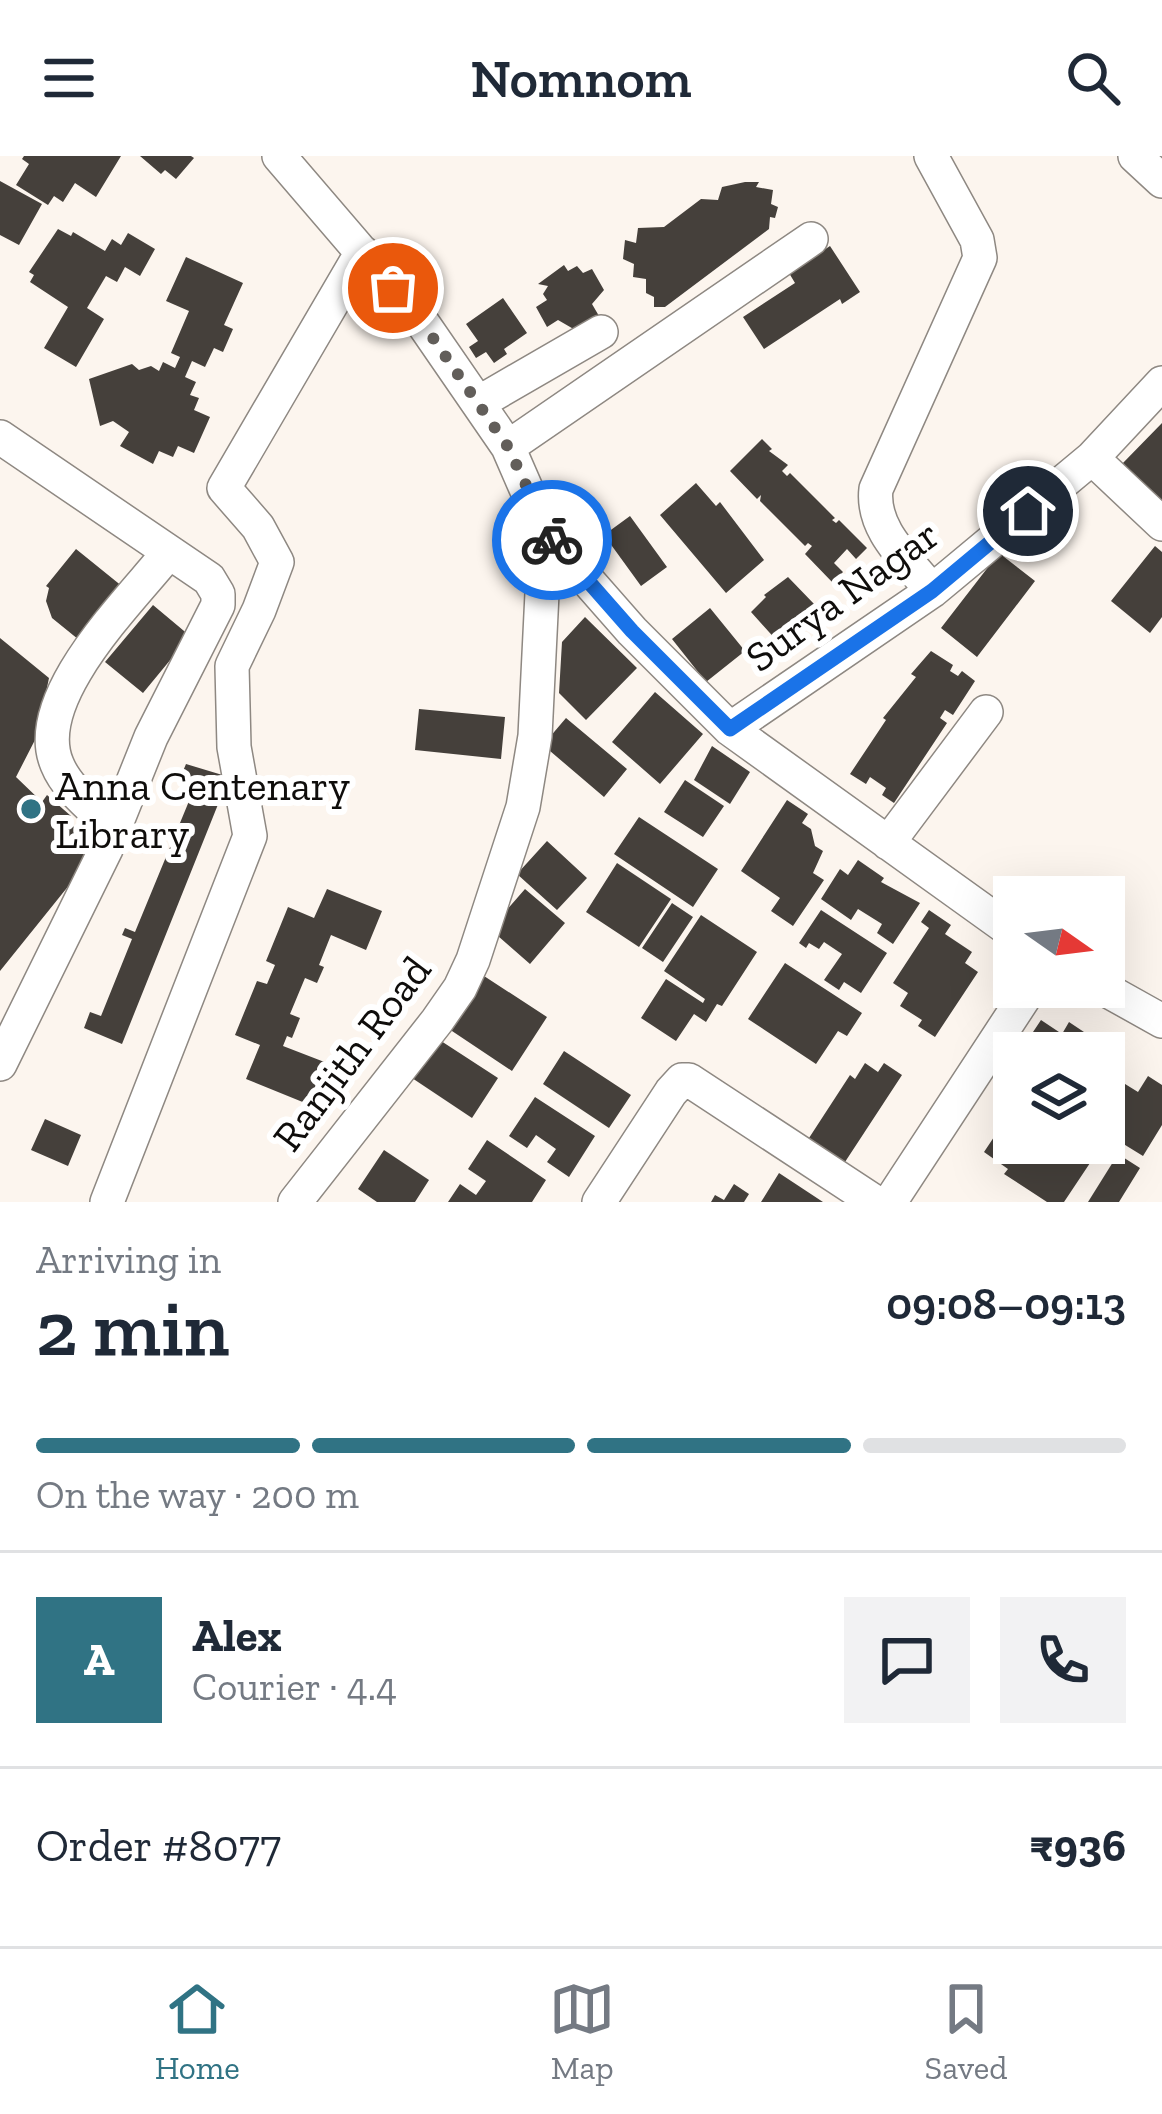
<!DOCTYPE html>
<html lang="en">
<head>
<meta charset="utf-8">
<style>
	:root { --surface:#fff; --page:#f2f2f3; --text:#1f2937; --muted:#747a83; --line:#e0e1e3; --accent:#307384 }
	body { margin:0; font-family:"Zilla Slab",serif; background:var(--page); color:var(--text); height:100vh; display:flex; flex-direction:column; font-size:45px; white-space:nowrap }
	* { box-sizing:border-box; margin:0 }
	p { font-size:39px; color:var(--muted) }
	.icon { flex:none; width:66px; height:66px; fill:none; stroke:currentColor; stroke-width:2; stroke-linecap:round; stroke-linejoin:round }
	.map { position:relative; height:1046px; overflow:hidden }
	.drawer { display:flex; flex-direction:column; background:var(--surface); flex:1 }
	.drawer>* { flex:none }
	.needle { width:78px; rotate:104deg }
	.controls { position:absolute; left:993px; top:720px; display:grid; gap:24px }
	.controls a { display:grid; place-items:center; width:132px; height:132px; border-radius:0px; background:var(--surface); box-shadow:0 12px 48px #0002; font-size:60px }
	.pin { position:absolute; display:grid; place-items:center; width:102px; height:102px; color:#fff; margin:-51px; border:6px solid #fff; border-radius:50%; box-shadow:0 3px 12px #0007 }
	.courier { position:absolute; display:grid; place-items:center; width:120px; height:120px; margin:-60px; border:9px solid #1a73e8; border-radius:50%; background:#fff; color:#222; box-shadow:0 3px 15px #0007 }
	.head em { font-style:normal; font-weight:600 }
	.head div { display:flex; flex-direction:column-reverse }
	.head { display:flex; align-items:center; justify-content:space-between; height:204px; padding:0 36px }
	h1 { font-size:78px; font-weight:600; line-height:90px }
	.bar { display:grid; grid-template-columns:repeat(4,1fr); gap:18px 12px; align-content:center; height:144px; padding:0 36px }
	.bar i { height:15px; border-radius:9px; background:var(--line) }
	.bar .current { background:var(--accent) }
	.bar p { grid-column:span 4 }
	.line { display:flex; align-items:center; gap:30px; padding:0 36px; border-top:3px solid var(--line) }
	.line div { flex:1 }
	.round { display:grid; place-items:center; flex:none; width:126px; height:126px; border-radius:0px; background:var(--page) }
	header { display:flex; justify-content:space-between; align-items:center; height:156px; padding:0 36px; background:var(--surface); font-size:54px; font-weight:600 }
	.tabs { display:flex; justify-content:space-around; align-items:center; height:168px; border-top:3px solid var(--line); background:var(--surface); font-size:33px; color:var(--muted) }
	.tabs a { display:grid; justify-items:center; gap:6px }
	.tabs .current { color:var(--accent) }
	.map>svg:first-child { display:block }
</style>
</head>
<body>
<header><svg class="icon" aria-label="menu" viewBox="0 0 24 24"><path d="M4 6h16M4 12h16M4 18h16"/></svg>Nomnom<svg class="icon" aria-label="search" viewBox="0 0 24 24"><circle cx="10" cy="10" r="6"/><path d="M15 15l6 6"/></svg></header>
<div class="map">
<svg width="1162" height="1046" viewBox="0 0 1162 1046">
	<rect width="100%" height="100%" fill="#fcf5ee"/>
	<path fill="#45403b" d="M 24,0 L 121,0 L 96,41 L 75,27 L 63,46 L 54,40 L 48,49 L 16,29 L 29,8 L 22,3 Z
		M 140,0 L 191,0 L 194,2 L 176,23 L 165,14 L 161,18 Z
		M 0,25 L 42,48 L 19,89 L 0,79 Z
		M 745,26 L 759,26 L 756,31 L 773,34 L 771,48 L 778,51 L 775,62 L 770,61 L 769,73 L 665,151 L 654,151 L 654,141 L 646,137 L 646,123 L 633,121 L 634,108 L 623,103 L 625,84 L 636,87 L 638,72 L 664,71 L 701,43 L 718,44 L 722,31 Z
		M 58,73 L 71,80 L 73,76 L 105,95 L 112,83 L 121,89 L 128,77 L 155,93 L 140,120 L 125,111 L 117,126 L 106,120 L 87,152 L 104,163 L 76,211 L 44,192 L 68,151 L 30,126 L 34,119 L 29,116 Z
		M 830,90 L 860,136 L 842,148 L 840,143 L 764,193 L 743,161 L 795,127 L 789,117 Z
		M 186,101 L 243,127 L 224,169 L 233,173 L 223,196 L 214,192 L 205,211 L 192,205 L 185,221 L 196,226 L 190,239 L 199,242 L 194,254 L 210,261 L 194,297 L 178,290 L 173,301 L 159,295 L 153,308 L 120,290 L 129,276 L 113,265 L 100,270 L 89,223 L 132,208 L 139,214 L 151,210 L 159,215 L 163,206 L 175,212 L 180,201 L 171,197 L 189,155 L 166,145 Z
		M 564,109 L 568,115 L 577,110 L 583,117 L 592,113 L 604,134 L 592,148 L 599,160 L 577,175 L 558,164 L 547,171 L 536,151 L 547,144 L 543,138 L 548,130 L 538,128 Z
		M 503,142 L 527,177 L 504,193 L 507,198 L 494,207 L 486,196 L 476,202 L 469,191 L 478,185 L 466,168 Z
		M 1162,267 L 1162,346 L 1122,308 Z
		M 762,283 L 772,293 L 769,295 L 788,309 L 782,315 L 787,320 L 790,317 L 835,362 L 832,364 L 836,367 L 839,364 L 867,392 L 856,403 L 847,393 L 834,407 L 843,416 L 833,427 L 805,398 L 812,390 L 808,387 L 805,390 L 760,345 L 761,339 L 757,343 L 730,315 Z
		M 696,327 L 716,350 L 720,346 L 764,404 L 726,437 L 660,359 Z
		M 630,360 L 667,411 L 641,430 L 604,379 Z
		M 1155,390 L 1162,396 L 1162,461 L 1150,477 L 1111,445 Z
		M 76,393 L 123,431 L 89,492 L 52,462 L 46,445 L 49,432 L 46,430 Z
		M 999,397 L 1035,425 L 977,501 L 941,472 Z
		M 788,421 L 816,450 L 778,486 L 751,456 L 766,441 L 764,439 Z
		M 153,449 L 190,480 L 143,537 L 105,506 Z
		M 710,452 L 745,495 L 706,526 L 672,483 Z
		M 585,461 L 637,512 L 586,564 L 559,537 L 562,486 Z
		M 0,482 L 49,522 L 37,580 L 16,621 L 42,646 L 47,639 L 71,660 L 68,666 L 99,692 L 0,815 Z
		M 931,495 L 953,509 L 950,515 L 958,520 L 962,515 L 975,525 L 953,559 L 945,554 L 940,562 L 947,567 L 894,647 L 882,639 L 886,632 L 870,621 L 866,628 L 850,618 L 886,564 L 883,562 L 916,521 L 911,518 Z
		M 655,536 L 703,578 L 660,628 L 612,586 Z
		M 419,553 L 505,561 L 501,603 L 415,594 Z
		M 566,562 L 627,613 L 604,641 L 543,589 Z
		M 712,590 L 750,616 L 730,648 L 694,624 Z
		M 186,608 L 229,621 L 122,888 L 84,872 L 90,856 L 101,860 L 132,783 L 122,779 L 125,772 L 135,776 L 194,633 L 178,627 Z
		M 685,624 L 724,650 L 703,681 L 664,656 Z
		M 787,644 L 808,658 L 802,667 L 811,673 L 815,690 L 823,695 L 813,717 L 824,724 L 793,770 L 771,755 L 780,742 L 741,715 Z
		M 639,661 L 718,713 L 693,751 L 614,698 Z
		M 547,685 L 587,722 L 557,754 L 517,718 Z
		M 858,704 L 884,722 L 881,726 L 920,747 L 893,788 L 877,777 L 882,768 L 858,753 L 851,764 L 821,743 L 840,713 L 848,719 Z
		M 617,707 L 671,743 L 639,791 L 586,756 Z
		M 327,733 L 382,755 L 366,794 L 331,779 L 319,809 L 324,811 L 317,827 L 305,822 L 290,858 L 300,862 L 292,882 L 287,880 L 283,890 L 327,907 L 310,949 L 246,923 L 260,889 L 235,879 L 257,825 L 267,828 L 275,809 L 266,805 L 288,751 L 314,762 Z
		M 525,733 L 565,767 L 530,808 L 490,773 Z
		M 672,747 L 693,761 L 663,806 L 642,792 Z
		M 821,754 L 887,797 L 861,837 L 844,826 L 839,834 L 824,824 L 842,798 L 824,786 L 819,793 L 809,787 L 806,792 L 799,787 Z
		M 929,754 L 951,769 L 945,778 L 972,796 L 965,807 L 978,816 L 935,881 L 918,870 L 922,864 L 900,850 L 908,837 L 893,827 L 929,772 L 921,766 Z
		M 701,759 L 757,796 L 722,850 L 717,848 L 706,866 L 694,858 L 676,885 L 641,862 L 666,823 L 703,847 L 705,843 L 664,815 Z
		M 785,807 L 862,857 L 847,880 L 838,875 L 816,908 L 748,863 Z
		M 484,820 L 547,861 L 512,915 L 449,873 Z
		M 1041,864 L 1062,878 L 1069,866 L 1087,878 L 1075,897 L 1019,897 L 1024,890 L 1033,896 L 1040,885 L 1031,879 Z
		M 438,883 L 498,922 L 472,962 L 412,922 Z
		M 564,895 L 631,939 L 609,972 L 543,928 Z
		M 865,907 L 878,916 L 884,907 L 902,919 L 845,1006 L 809,982 L 850,919 L 855,923 Z
		M 1104,915 L 1138,936 L 1148,920 L 1162,929 L 1162,969 L 1143,1000 L 1104,976 Z
		M 535,941 L 595,980 L 569,1021 L 547,1006 L 556,993 L 536,979 L 527,992 L 509,980 Z
		M 45,963 L 81,979 L 68,1010 L 31,994 Z
		M 1002,969 L 1014,977 L 1014,987 L 1086,987 L 1098,995 L 1064,1046 L 1047,1046 L 1004,1018 L 1008,1013 L 984,996 Z
		M 487,984 L 546,1024 L 532,1046 L 448,1046 L 460,1028 L 476,1039 L 486,1025 L 468,1013 Z
		M 384,994 L 429,1024 L 415,1046 L 377,1046 L 358,1033 Z
		M 1118,998 L 1140,1012 L 1119,1046 L 1088,1046 Z
		M 779,1017 L 823,1046 L 761,1046 Z
		M 734,1028 L 749,1038 L 744,1046 L 711,1046 L 715,1039 L 724,1044 Z"/>
	<g fill="none" stroke-linecap="round" stroke-linejoin="round">
		<g stroke="#8e8882" stroke-width="36">
			<path id="minor" d="M 279,0 L 424,169 L 508,291 L 545,376 L 632,475 L 730,573 L 1014,777
				M 931,0 L 977,84 L 980,102 L 876,333 C 871,374 908,404 932,435
				M 1135,0 L 1162,25
				M 480,246 L 601,176
				M 0,281 L 209,423 L 218,438 L 218,449 L 151,581 L 106,693 L 0,908
				M 508,291 L 811,83
				M 1092,302 L 1162,368
				M 730,573 L 932,435 L 1092,302 L 1162,227
				M 112,671 C 93,652 67,633 57,608 C 29,542 131,444 169,396
				M 888,687 L 986,556
				M 1101,831 L 1162,865
				M 107,1046 L 250,680 L 234,591 L 232,510 L 259,454 L 277,406 L 258,371 L 224,332 L 362,96
				M 295,1046 L 437,865 L 460,832 L 473,804 L 523,651 L 535,580 L 545,376
				M 599,1046 L 671,936 L 682,924 L 689,924 L 875,1046
				M 890,1046 L 1031,831"/>
		</g>
		<use href="#minor" stroke="#fff" stroke-width="33"/>
	</g>
	<g fill="none" stroke-linecap="round" stroke-linejoin="round">
		<path stroke="#625e5a" stroke-width="12" stroke-dasharray="0 21.6" d="M 393,132 L 424,169 L 508,291 L 552,384"/>
		<path stroke="#1a73e8" stroke-width="15" d="M 552,384 L 632,475 L 730,573 L 932,435 L 1028,355"/>
	</g>
	<circle fill="#307384" stroke="#fff" stroke-width="4.5" cx="31" cy="653" r="12"/>
	<g text-anchor="middle" stroke-width="12" stroke-linejoin="round" paint-order="stroke">
		<g font-size="42" fill="#0f0d0b" stroke="#fff">
			<text transform="translate(842 439) rotate(-36)" y="15">Surya Nagar</text>
			<text transform="translate(351 897) rotate(-53)" y="15">Ranjith Road</text>
		</g>
		<g font-size="42" fill="#0f0d0b" stroke="#fff" text-anchor="start">
			<text x="55" y="644">Anna Centenary<tspan x="55" dy="48">Library</tspan></text>
		</g>
	</g>
</svg>
<div class="controls">
<a><svg class="needle" viewBox="-14 -14 28 28"><path d="M0-13l5 13h-10z" fill="#e53935"/><path d="M0 13l5-13h-10z" fill="#747a83"/></svg></a>
<a><svg class="icon" aria-label="layers" viewBox="0 0 24 24"><path d="M12 4l9 5-9 5-9-5zM3 14l9 5 9-5"/></svg></a>
</div>
<div class="pin" style="left:393px;top:132px;background:#ea580c"><svg class="icon" aria-label="bag" viewBox="0 0 24 24"><path d="M5 8h14l-1 12H6zM9 8a3 3 0 0 1 6 0"/></svg></div>
<div class="pin" style="left:1028px;top:355px;background:#1f2937"><svg class="icon" aria-label="home" viewBox="0 0 24 24"><path d="M3 11l9-7 9 7M6 9v11h12V9"/></svg></div>
<div class="courier" style="left:552px;top:384px"><svg class="icon" aria-label="bike" viewBox="0 0 24 24"><circle cx="6" cy="16" r="4"/><circle cx="18" cy="16" r="4"/><path d="M6 16l4-8h5l3 8M10 8l3 8H6M13 5h3"/></svg></div>
</div>
<section class="drawer">
<div class="head"><div><h1>2 min</h1><p>Arriving in</p></div><em>09:08–09:13</em></div>
<div class="bar"><i class="current"></i><i class="current"></i><i class="current"></i><i></i><p>On the way · 200 m</p></div>
<div class="line" style="height:216px"><b class="round" style="background:var(--accent);color:#fff">A</b><div><b>Alex</b><p>Courier · 4.4</p></div><a class="round"><svg class="icon" aria-label="chat" viewBox="0 0 24 24"><path d="M4 5h16v11H9l-5 4z"/></svg></a><a class="round"><svg class="icon" aria-label="phone" viewBox="0 0 24 24"><path d="M5 4h4l2 5-3 2q2 4 5 5l2-3 5 2v4C11 20 4 13 5 4z"/></svg></a></div>
<div class="line" style="height:156px"><div>Order #8077</div><b>₹936</b></div>
</section>
<nav class="tabs">
<a class="current"><svg class="icon" aria-label="home" viewBox="0 0 24 24"><path d="M3 11l9-7 9 7M6 9v11h12V9"/></svg>Home</a>
<a><svg class="icon" aria-label="map" viewBox="0 0 24 24"><path d="M3 6l6-2 6 2 6-2v14l-6 2-6-2-6 2zM9 4v14M15 6v14"/></svg>Map</a>
<a><svg class="icon" aria-label="saved" viewBox="0 0 24 24"><path d="M7 4h10v16l-5-4-5 4z"/></svg>Saved</a>
</nav>
</body>
</html>
